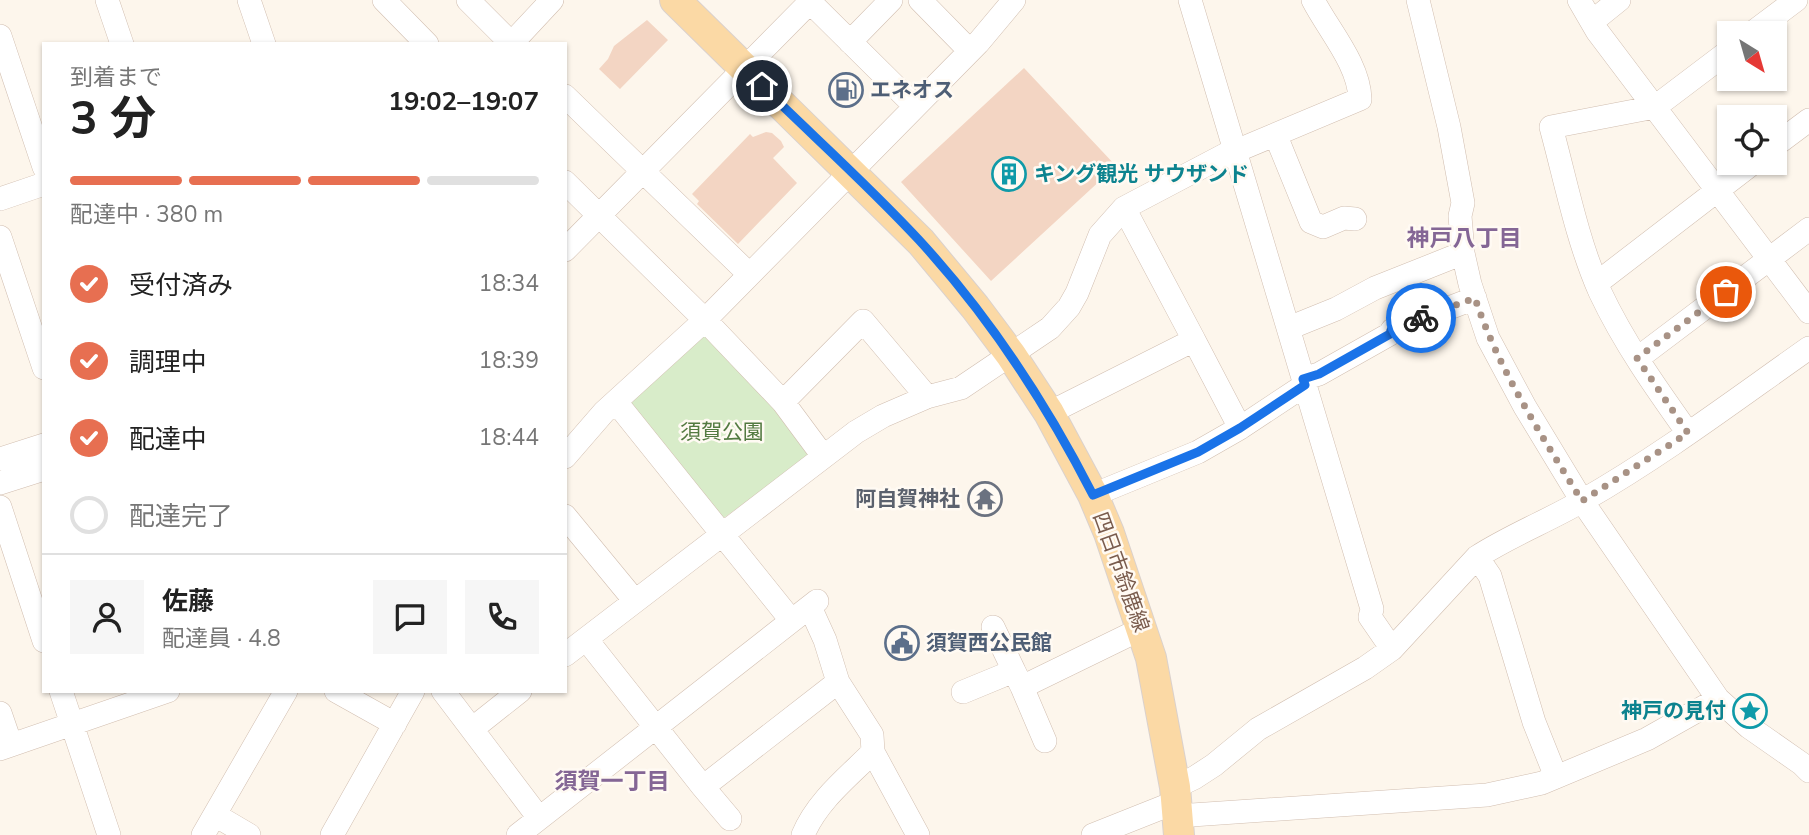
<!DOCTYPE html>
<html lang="ja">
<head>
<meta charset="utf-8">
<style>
	:root { --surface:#fff; --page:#f6f6f6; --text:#222; --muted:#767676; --line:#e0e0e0; --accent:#e76f51 }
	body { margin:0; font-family:"Nunito Sans","Noto Sans JP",sans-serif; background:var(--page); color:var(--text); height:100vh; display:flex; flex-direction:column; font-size:26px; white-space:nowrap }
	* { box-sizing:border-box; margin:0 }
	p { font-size:23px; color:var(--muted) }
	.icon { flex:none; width:38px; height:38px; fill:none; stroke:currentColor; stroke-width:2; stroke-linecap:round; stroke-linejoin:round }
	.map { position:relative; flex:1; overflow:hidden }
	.drawer { position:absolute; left:42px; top:42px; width:525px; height:651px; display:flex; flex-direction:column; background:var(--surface); border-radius:0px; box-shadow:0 2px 5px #0004 }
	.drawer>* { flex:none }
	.needle { width:46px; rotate:143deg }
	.fabs { position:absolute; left:1717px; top:21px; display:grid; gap:14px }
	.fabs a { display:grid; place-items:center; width:70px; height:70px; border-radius:0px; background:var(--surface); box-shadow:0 2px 5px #0004; font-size:35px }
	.pin { position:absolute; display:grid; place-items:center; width:60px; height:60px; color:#fff; margin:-30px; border:4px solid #fff; border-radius:50%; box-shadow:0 2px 7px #0007 }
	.courier { position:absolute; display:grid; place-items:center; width:70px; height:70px; margin:-35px; border:5px solid #1a73e8; border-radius:50%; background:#fff; color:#222; box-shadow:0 2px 9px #0007 }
	.head em { font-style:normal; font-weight:700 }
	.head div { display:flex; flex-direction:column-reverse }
	.head { display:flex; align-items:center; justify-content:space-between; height:119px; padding:0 28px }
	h1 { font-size:46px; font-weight:700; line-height:52px }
	.bar { display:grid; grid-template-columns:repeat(4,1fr); gap:10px 7px; align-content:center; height:84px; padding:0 28px }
	.bar i { height:9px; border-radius:5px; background:var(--line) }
	.bar .current { background:var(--accent) }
	.bar p { grid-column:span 4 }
	.line { display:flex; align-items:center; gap:18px; padding:0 28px; border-top:2px solid var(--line) }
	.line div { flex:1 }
	.round { display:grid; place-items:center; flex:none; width:74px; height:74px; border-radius:0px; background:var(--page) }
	ol { padding:0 28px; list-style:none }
	li { display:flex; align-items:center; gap:21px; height:77px }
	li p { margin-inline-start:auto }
	li .icon { padding:7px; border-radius:50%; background:var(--accent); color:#fff; stroke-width:4 }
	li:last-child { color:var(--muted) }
	li i { width:38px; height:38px; border:4px solid var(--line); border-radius:50% }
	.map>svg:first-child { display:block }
</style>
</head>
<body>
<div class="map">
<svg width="1809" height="835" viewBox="0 0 1809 835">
	<rect width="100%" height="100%" fill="#fdf6ec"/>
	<path fill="#d8ecc9" d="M 709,331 L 813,450 L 809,457 L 718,522 L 627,398 Z"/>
	<path fill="#f3d5c3" d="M 647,20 L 668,40 L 620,89 L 599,69 L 608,59 L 614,46 Z
		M 1024,68 L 1116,166 L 991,281 L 901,182 Z
		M 766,132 L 772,133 L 781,141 L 784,147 L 773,158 L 797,183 L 738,244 L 697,204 L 699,201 L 692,194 L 750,134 L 753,137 Z"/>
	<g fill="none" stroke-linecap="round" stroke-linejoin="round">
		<g stroke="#d1beb0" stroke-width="24">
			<path id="minor" d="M 107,0 L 122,44
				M 249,0 L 264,44
				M 384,0 L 427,44
				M 468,0 L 512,44
				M 808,0 L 915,106
				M 920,0 L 970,51
				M 1190,0 L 1372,609 L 1370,617 L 1392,649
				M 1418,0 L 1449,127 L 1463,203 L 1460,216 L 1463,253 L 1470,284 L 1488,338 L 1525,407 L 1582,501 L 1718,699 L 1749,727 L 1802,764 L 1809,771
				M 1579,0 L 1597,31 L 1809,312
				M 1593,21 L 1619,0
				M 1752,33 L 1796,0
				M 0,36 L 44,167
				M 850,42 L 891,0
				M 511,44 L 552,0
				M 565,96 L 749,274
				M 1276,136 L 1311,222 L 1323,227 L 1344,218 L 1355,219
				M 1774,146 L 1809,120
				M 1236,151 L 1360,99 C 1359,64 1329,31 1313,0
				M 565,182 L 705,320 L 783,402 L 823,456
				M 0,199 L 44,184
				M 1124,208 L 1194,340
				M 0,237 L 44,368
				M 565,250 L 812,0
				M 1597,283 L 1753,163
				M 1289,328 L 1336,309 L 1375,288 L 1463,253
				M 1638,358 L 1809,229
				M 1303,379 L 1319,374 L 1390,334 L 1392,330 L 1475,298
				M 616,402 L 791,620
				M 783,402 L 863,321 L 927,397
				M 1049,413 L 1194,340 L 1240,428
				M 1688,433 C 1656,388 1624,343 1600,292 C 1577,240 1566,182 1551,127 L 1655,107 L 1729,51
				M 565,457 L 604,412 L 705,320 L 978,43 L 1014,0
				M 0,459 L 44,445
				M 0,483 L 44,469
				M 1093,495 L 1198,452 L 1240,428 L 1305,385
				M 0,507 L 44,641
				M 565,516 L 635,601
				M 1477,557 L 1490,576 L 1534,722 L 1556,777
				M 810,607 L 825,640 L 838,682 L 872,735 L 873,752 L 918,835
				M 993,627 L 1014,671
				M 586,639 L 703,787 L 838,682
				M 565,655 L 856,432 L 883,416 L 927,397 L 961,388 L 1050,328 L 1069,307 L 1077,293 L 1100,235 L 1124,208 L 1236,149
				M 1022,687 L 1045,741
				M 61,691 L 109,835
				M 336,691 L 395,724
				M 443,691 L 539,818
				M 963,692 L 1014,671 L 1022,687 L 1141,629
				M 0,713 L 11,745
				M 472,729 L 520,691
				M 0,749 L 168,691
				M 703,787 L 730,819
				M 1175,787 L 1194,778 L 1214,765 L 1258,729 L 1365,668 L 1392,649 L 1477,557 C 1511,535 1548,521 1582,501 C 1661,456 1735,400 1809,348
				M 215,815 L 249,835
				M 1177,816 L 1487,795 L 1542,783 L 1647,739 L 1718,699
				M 203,835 L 286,691
				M 332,835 L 413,691
				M 518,835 L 817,601
				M 803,835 C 817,801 848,777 873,752
				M 1093,835 L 1176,802"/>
		</g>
		<g stroke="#dad1cd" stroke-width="32">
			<path id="major" d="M 675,0 L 921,242 L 975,307 L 1011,355 L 1049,413 L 1093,495 L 1109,533 L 1151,658 L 1175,787 L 1179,835"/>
		</g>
		<use href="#minor" stroke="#fff" stroke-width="23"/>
		<use href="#major" stroke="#fbd9a5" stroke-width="30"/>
	</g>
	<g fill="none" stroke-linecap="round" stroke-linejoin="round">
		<path stroke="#a89285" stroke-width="7" stroke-dasharray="0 12.6" d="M 1421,318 L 1475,298 C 1499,371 1542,436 1582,501 L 1688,433 L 1637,358 L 1726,292"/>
		<path stroke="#1a73e8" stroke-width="9" d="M 762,86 C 814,137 869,186 919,240 C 989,316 1046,403 1093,495 L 1198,452 L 1240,428 L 1305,385 L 1303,379 L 1319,374 L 1390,334 L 1391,330 L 1421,318"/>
	</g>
	<defs>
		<g id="fuel-ring" transform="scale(1.75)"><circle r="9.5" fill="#fffaf3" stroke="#5c6f8a" stroke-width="1.5"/><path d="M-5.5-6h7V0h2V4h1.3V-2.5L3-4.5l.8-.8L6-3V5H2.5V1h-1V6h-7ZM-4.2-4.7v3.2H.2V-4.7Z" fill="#5c6f8a"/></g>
		<g id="building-ring" transform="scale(1.75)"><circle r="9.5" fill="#fffaf3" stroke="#0f9aa8" stroke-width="1.5"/><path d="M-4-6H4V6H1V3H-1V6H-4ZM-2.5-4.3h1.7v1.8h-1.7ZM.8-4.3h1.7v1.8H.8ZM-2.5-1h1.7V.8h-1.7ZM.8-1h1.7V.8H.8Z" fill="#0f9aa8"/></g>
		<g id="temple-ring" transform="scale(1.75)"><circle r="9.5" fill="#fffaf3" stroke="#6b7280" stroke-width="1.5"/><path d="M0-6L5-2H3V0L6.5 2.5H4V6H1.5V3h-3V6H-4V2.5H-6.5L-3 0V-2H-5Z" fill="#6b7280"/></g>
		<g id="civic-ring" transform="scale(1.75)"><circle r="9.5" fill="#fffaf3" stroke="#5c6f8a" stroke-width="1.5"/><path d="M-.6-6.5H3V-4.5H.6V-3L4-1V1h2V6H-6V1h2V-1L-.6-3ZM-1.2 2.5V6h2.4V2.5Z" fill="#5c6f8a"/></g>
		<g id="sight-ring" transform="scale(1.75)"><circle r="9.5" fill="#fffaf3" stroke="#0f9aa8" stroke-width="1.5"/><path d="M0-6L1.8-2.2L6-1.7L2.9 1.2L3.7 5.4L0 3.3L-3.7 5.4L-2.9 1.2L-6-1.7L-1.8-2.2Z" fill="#0f9aa8"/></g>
	</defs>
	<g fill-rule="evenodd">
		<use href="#fuel-ring" x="846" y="90"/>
		<use href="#building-ring" x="1009" y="174"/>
		<use href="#temple-ring" x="985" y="499"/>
		<use href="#civic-ring" x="902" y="643"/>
		<use href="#sight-ring" x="1750" y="711"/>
	</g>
	<g text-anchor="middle" stroke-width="5" stroke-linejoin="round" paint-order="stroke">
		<g font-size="21" font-weight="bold" fill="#4e5e75" stroke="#fffaf3" text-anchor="start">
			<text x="870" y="97">エネオス</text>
			<text x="926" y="650">須賀西公民館</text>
		</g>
		<g font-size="21" font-weight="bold" fill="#0d838f" stroke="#fffaf3" text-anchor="start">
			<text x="1034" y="181">キング観光 サウザンド</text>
			<text x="1726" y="718" text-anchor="end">神戸の見付</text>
		</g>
		<g font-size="21" fill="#537a41" stroke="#fffaf3">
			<text x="722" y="439">須賀公園</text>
		</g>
		<g font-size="21" font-weight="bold" fill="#5b616d" stroke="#fffaf3" text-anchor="end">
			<text x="960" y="506">阿自賀神社</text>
		</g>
		<g font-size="21" fill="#7a5c4d" stroke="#fffaf3">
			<text transform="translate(1121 572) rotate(70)" y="7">四日市鈴鹿線</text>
		</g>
		<g font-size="23" font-weight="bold" fill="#846695" stroke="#fffaf3">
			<text x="1464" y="246">神戸八丁目</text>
			<text x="612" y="789">須賀一丁目</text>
		</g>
	</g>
</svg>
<div class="fabs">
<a><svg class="needle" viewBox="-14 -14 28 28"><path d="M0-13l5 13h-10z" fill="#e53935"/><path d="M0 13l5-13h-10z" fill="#767676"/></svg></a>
<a><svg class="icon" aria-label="locate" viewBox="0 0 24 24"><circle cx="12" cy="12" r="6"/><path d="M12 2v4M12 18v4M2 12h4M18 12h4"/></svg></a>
</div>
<div class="pin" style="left:1726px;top:292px;background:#ea580c"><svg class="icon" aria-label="bag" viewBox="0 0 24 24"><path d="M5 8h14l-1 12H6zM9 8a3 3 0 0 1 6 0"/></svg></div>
<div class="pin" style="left:762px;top:86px;background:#1f2937"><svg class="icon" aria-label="home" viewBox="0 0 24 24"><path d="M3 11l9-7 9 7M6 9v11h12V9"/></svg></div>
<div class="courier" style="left:1421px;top:318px"><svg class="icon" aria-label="bike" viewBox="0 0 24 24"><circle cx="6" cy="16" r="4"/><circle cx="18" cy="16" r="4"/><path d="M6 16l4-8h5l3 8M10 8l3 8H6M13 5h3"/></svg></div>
<section class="drawer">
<div class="head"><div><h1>3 分</h1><p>到着まで</p></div><em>19:02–19:07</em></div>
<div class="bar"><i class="current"></i><i class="current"></i><i class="current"></i><i></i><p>配達中 · 380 m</p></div>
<ol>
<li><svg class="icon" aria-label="check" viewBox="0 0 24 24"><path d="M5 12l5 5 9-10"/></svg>受付済み<p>18:34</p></li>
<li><svg class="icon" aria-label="check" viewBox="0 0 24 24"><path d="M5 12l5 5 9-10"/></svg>調理中<p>18:39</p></li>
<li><svg class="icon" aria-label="check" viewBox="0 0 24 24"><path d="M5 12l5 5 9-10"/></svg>配達中<p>18:44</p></li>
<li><i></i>配達完了</li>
</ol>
<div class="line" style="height:126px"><a class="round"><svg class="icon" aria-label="person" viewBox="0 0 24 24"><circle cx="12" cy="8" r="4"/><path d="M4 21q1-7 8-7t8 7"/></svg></a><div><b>佐藤</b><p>配達員 · 4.8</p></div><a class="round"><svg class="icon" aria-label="chat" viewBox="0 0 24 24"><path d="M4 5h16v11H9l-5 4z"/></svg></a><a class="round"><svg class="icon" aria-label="phone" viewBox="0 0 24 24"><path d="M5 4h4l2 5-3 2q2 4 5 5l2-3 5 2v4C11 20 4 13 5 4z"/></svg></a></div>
</section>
</div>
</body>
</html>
